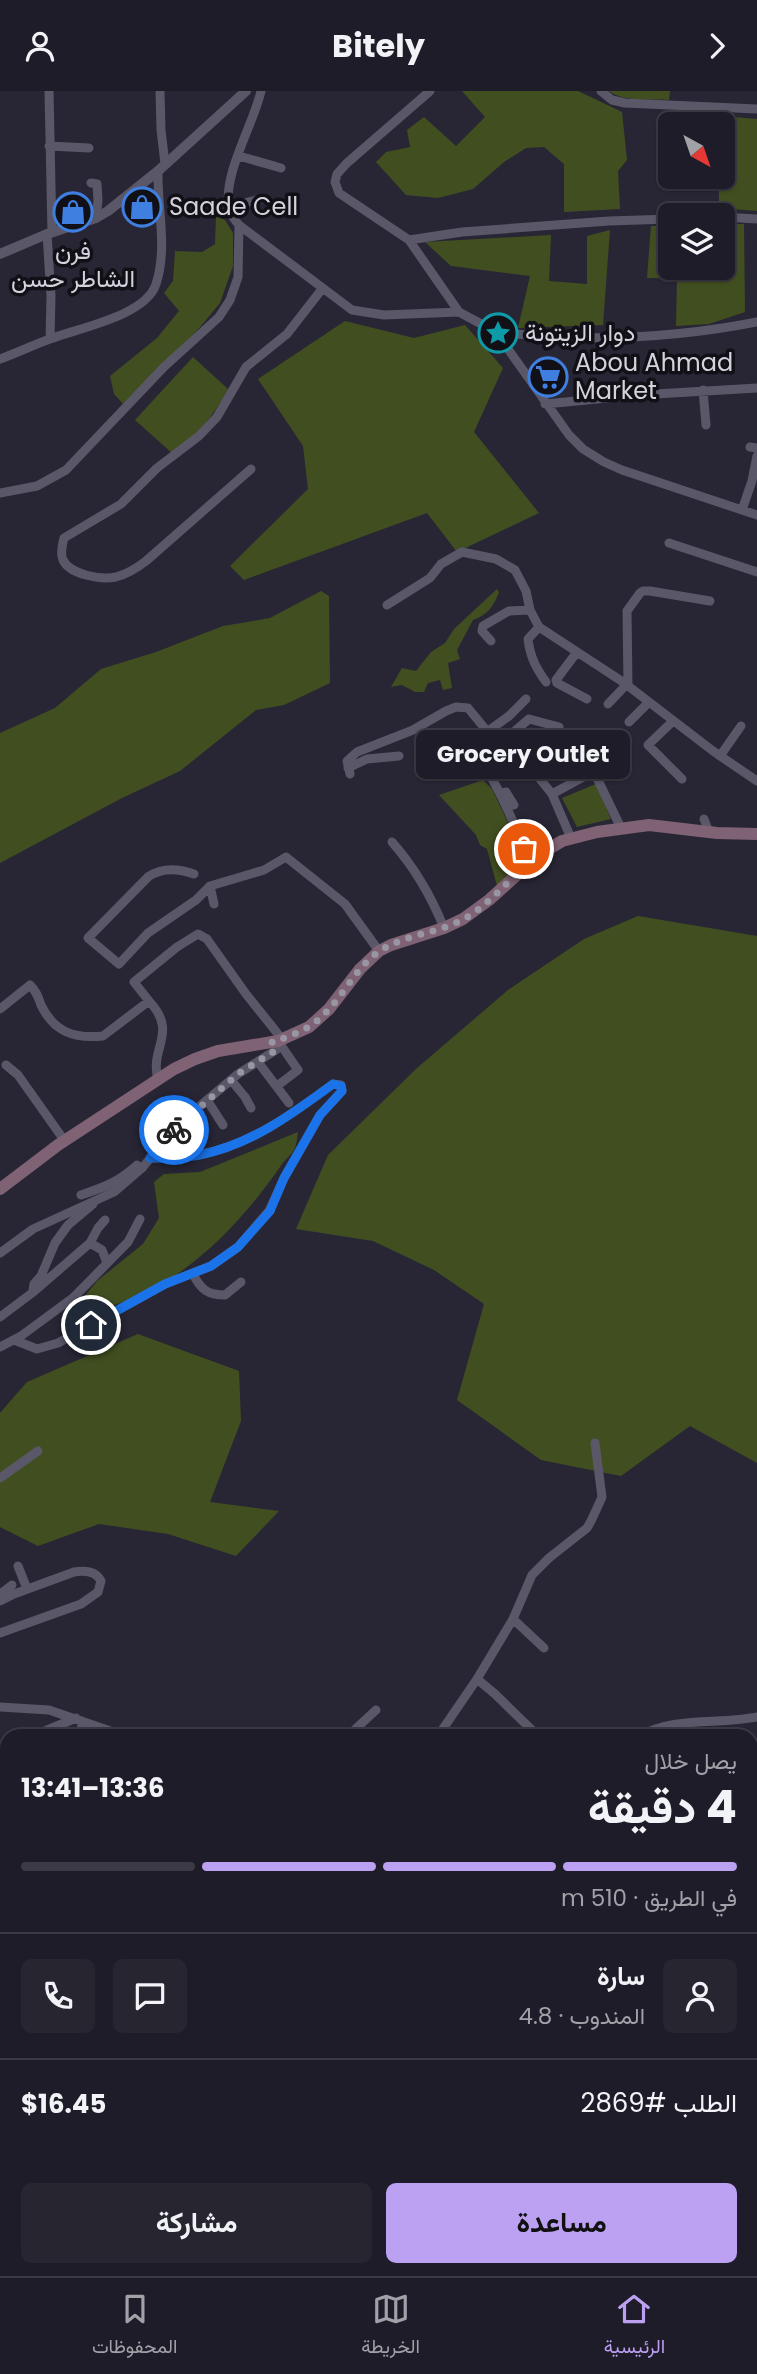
<!DOCTYPE html>
<html lang="ar">
<head>
<meta charset="utf-8">
<style>
	:root { --surface:#1e1c28; --page:#262530; --text:#f1f3f6; --muted:#a1a1a8; --line:#3c3a45; --accent:#bca0f2 }
	body { margin:0; font-family:Poppins,Vazirmatn,sans-serif; background:var(--page); color:var(--text); direction:rtl; height:100vh; display:flex; flex-direction:column; font-size:26px; white-space:nowrap }
	* { box-sizing:border-box; margin:0 }
	p { font-size:23px; color:var(--muted) }
	.icon { flex:none; width:38px; height:38px; fill:none; stroke:currentColor; stroke-width:2; stroke-linecap:round; stroke-linejoin:round }
	.map { position:relative; flex:1; overflow:hidden; direction:ltr }
	.drawer { position:absolute; left:0px; top:1638px; width:758px; height:548px; display:flex; flex-direction:column; background:var(--surface); border-radius:21px 21px 0 0; box-shadow:0 2px 5px #0004,0 0 0 2px var(--line); direction:rtl }
	.drawer>* { flex:none }
	.needle { width:46px; rotate:140deg }
	.controls { position:absolute; left:658px; top:21px; display:grid; gap:14px }
	.controls a { display:grid; place-items:center; width:77px; height:77px; border-radius:10px; background:var(--surface); box-shadow:0 2px 5px #0004,0 0 0 2px var(--line); font-size:35px }
	.pin { position:absolute; display:grid; place-items:center; width:60px; height:60px; color:#fff; margin:-30px; border:4px solid #fff; border-radius:50%; box-shadow:0 2px 7px #0007 }
	.courier { position:absolute; display:grid; place-items:center; width:70px; height:70px; margin:-35px; border:5px solid #1a73e8; border-radius:50%; background:#fff; color:#222; box-shadow:0 2px 9px #0007 }
	.bubble { position:absolute; height:49px; border-radius:10px; background:var(--surface); box-shadow:0 2px 5px #0004,0 0 0 2px var(--line); font-size:23px; font-weight:700; line-height:49px; text-align:center; direction:rtl }
	.summary em { font-style:normal; font-weight:700 }
	.summary div { display:flex; flex-direction:column-reverse }
	.summary { display:flex; align-items:center; justify-content:space-between; height:119px; padding:0 21px }
	h1 { font-size:46px; font-weight:700; line-height:52px }
	.bar { display:grid; grid-template-columns:repeat(4,1fr); gap:10px 7px; align-content:center; height:84px; padding:0 21px }
	.bar i { height:9px; border-radius:5px; background:var(--line) }
	.bar .current { background:var(--accent) }
	.bar p { grid-column:span 4 }
	.line { display:flex; align-items:center; gap:18px; padding:0 21px; border-top:2px solid var(--line) }
	.line div { flex:1 }
	.round { display:grid; place-items:center; flex:none; width:74px; height:74px; border-radius:10px; background:var(--page) }
	.primary-button { display:flex; gap:14px; margin-top:auto; padding:14px 21px }
	.primary-button a { flex:1; height:80px; border-radius:10px; background:var(--accent); color:#111; font-size:28px; font-weight:700; line-height:80px; text-align:center }
	.primary-button a+a { background:var(--page); color:var(--text) }
	header { display:flex; justify-content:space-between; align-items:center; height:91px; padding:0 21px; background:var(--surface); font-size:32px; font-weight:700 }
	.dock { display:flex; justify-content:space-around; align-items:center; height:98px; border-top:2px solid var(--line); background:var(--surface); font-size:19px; color:var(--muted) }
	.dock a { display:grid; justify-items:center; gap:4px }
	.dock .current { color:var(--accent) }
	.map>svg:first-child { display:block }
</style>
</head>
<body>
<header><svg class="icon" aria-label="forward" viewBox="0 0 24 24"><path d="M9 5l7 7-7 7"/></svg>Bitely<svg class="icon" aria-label="person" viewBox="0 0 24 24"><circle cx="12" cy="8" r="4"/><path d="M4 21q1-7 8-7t8 7"/></svg></header>
<div class="map">
<svg width="757" height="2185" viewBox="0 0 757 2185">
	<rect width="100%" height="100%" fill="#282635"/>
	<path fill="#414f20" d="M 462,0 L 578,0 L 622,21 L 627,69 L 618,80 L 620,118 L 564,121 L 564,73 L 544,56 L 526,57 L 504,71 L 473,98 L 438,107 L 406,104 L 376,71 L 386,61 L 410,56 L 407,39 L 424,26 L 456,55 L 485,26 Z
		M 609,0 L 670,0 L 669,9 C 652,8 623,11 609,0 Z
		M 733,26 L 757,28 L 757,120 L 719,117 L 719,86 L 723,86 L 723,33 L 703,32 Z
		M 216,125 L 225,129 L 233,142 L 233,175 L 220,212 L 201,235 L 125,315 L 114,303 L 110,285 L 157,247 L 179,220 L 164,202 L 173,190 L 175,160 L 202,161 L 215,153 Z
		M 723,133 L 744,133 L 745,221 L 709,233 L 676,235 L 677,187 L 647,187 L 651,135 L 670,135 L 670,177 L 684,177 L 685,186 L 718,185 L 718,177 L 723,177 Z
		M 610,139 L 603,234 L 518,237 L 530,185 L 451,175 L 425,151 L 551,144 L 549,190 L 587,193 L 587,145 Z
		M 345,230 L 414,247 L 465,234 L 503,277 L 474,341 L 539,422 L 457,461 L 427,422 L 244,489 L 230,475 L 308,398 L 303,355 L 258,288 Z
		M 193,266 L 228,298 C 214,325 196,345 173,363 L 135,329 Z
		M 497,498 L 499,501 C 494,515 487,524 473,529 L 457,559 L 460,568 L 448,572 L 452,597 L 443,599 L 440,589 L 428,592 L 424,601 L 415,601 L 402,594 L 391,596 L 402,577 L 416,580 L 431,561 L 445,552 L 454,538 Z
		M 321,500 L 329,505 L 330,592 L 284,614 L 256,619 L 180,680 L 122,707 L 0,772 L 0,642 L 55,617 L 101,578 L 156,561 L 223,535 L 270,527 Z
		M 483,689 L 492,698 L 522,761 L 523,769 L 497,795 L 487,758 L 480,754 L 476,744 L 439,704 Z
		M 596,693 L 611,728 L 577,736 L 562,707 Z
		M 638,825 L 757,845 L 757,1372 L 690,1335 L 621,1385 L 541,1369 L 457,1309 L 484,1213 L 434,1179 L 373,1150 L 296,1138 L 328,1064 L 417,977 L 508,899 L 584,848 Z
		M 298,1041 C 297,1046 297,1052 295,1057 C 293,1062 286,1068 282,1073 C 252,1117 213,1161 168,1189 C 145,1204 119,1213 93,1221 L 84,1206 L 97,1190 L 143,1153 L 159,1127 L 154,1091 L 164,1083 L 200,1081 Z
		M 138,1243 L 239,1280 L 241,1330 L 210,1411 L 279,1420 L 236,1465 L 168,1443 L 99,1433 L 38,1455 L 0,1436 L 0,1322 L 27,1291 Z
		M 562,2179 L 697,2179 L 691,2185 L 555,2185 Z"/>
	<g fill="none" stroke-linecap="round" stroke-linejoin="round">
		<path stroke="#595768" stroke-width="9" d="M 49,0 L 52,142
			M 160,0 L 161,39 L 165,73
			M 261,0 C 254,32 223,83 229,115 C 230,123 234,128 239,134 L 352,219 L 384,224 L 459,221
			M 430,0 L 347,72 L 337,83 L 335,91 L 339,102 L 409,149 L 462,141 L 609,130 L 670,128
			M 601,0 L 612,9 L 625,12 L 757,18
			M 49,55 L 89,57
			M 239,65 L 281,77
			M 91,92 L 97,93 L 98,110 L 96,127
			M 229,116 L 260,108
			M 723,126 L 757,128
			M 47,143 L 51,205 L 50,248
			M 409,149 L 459,221 L 496,241 L 569,344 L 583,358 L 604,371 L 622,379 L 757,424
			M 496,241 C 583,251 671,248 757,231
			M 0,268 C 17,262 33,254 50,248 C 78,237 146,225 156,193 C 168,157 157,116 158,80
			M 703,299 L 706,334
			M 545,313 L 639,304 L 757,297
			M 750,356 L 757,357
			M 251,378 L 146,470 C 137,477 127,483 116,486 C 102,489 70,484 63,469 C 60,462 62,454 64,447 L 121,413 L 157,377 L 199,345 L 217,326 L 246,276 L 287,243 L 322,198
			M 0,402 L 37,395 L 66,379 L 164,276 L 219,226 L 230,209 L 238,186 L 239,134
			M 742,419 L 752,390 L 757,365
			M 669,452 L 757,481
			M 387,514 L 430,487 L 441,473 L 462,461 L 496,468 L 515,479 L 526,500 L 530,519 L 539,536 L 623,591 L 713,660 L 757,690
			M 539,536 L 528,548 C 530,566 536,577 546,591
			M 491,550 L 482,540 L 483,535 L 509,520 L 530,519
			M 577,561 L 556,589 L 557,592 L 587,608
			M 628,595 L 627,520 L 640,502 L 643,500 L 650,500 L 710,510
			M 608,613 L 626,594
			M 673,630 L 648,654 L 682,688
			M 629,631 L 649,611
			M 487,641 L 509,625 L 526,608
			M 502,651 L 529,628 L 559,636
			M 720,665 L 741,635
			M 599,676 L 596,679 L 596,685 L 621,737
			M 348,677 L 367,668 L 399,665
			M 489,682 C 504,709 520,744 528,773
			M 350,683 L 347,670 L 357,661 L 413,639 L 446,620 L 456,616 L 468,617 L 491,645 L 525,669 L 552,703 L 571,747
			M 501,703 L 506,701 L 514,714
			M 552,703 L 596,679
			M 704,728 L 709,741
			M 392,751 C 414,776 432,807 444,837
			M 194,783 C 179,778 164,776 149,785 L 88,847 L 119,873 L 148,842 L 196,809 L 210,795
			M 214,813 L 210,795 L 264,779 L 286,766 L 345,813 L 379,860
			M 149,910 L 134,891 L 177,856 L 198,843 L 207,848 L 246,903 L 282,948
			M 0,918 L 30,894 C 37,901 38,906 41,914 C 54,941 74,948 103,945 L 149,910 C 179,942 149,957 158,988
			M 258,971 L 289,1012
			M 6,974 L 18,984 L 64,1049
			M 231,989 L 245,1006 L 251,1017
			M 277,995 L 298,979 L 278,950
			M 207,1009 L 223,1034
			M 81,1104 C 105,1096 118,1091 137,1074
			M 90,1152 L 102,1159 L 107,1172
			M 0,1162 L 33,1138 L 114,1101 L 143,1076 L 166,1048 L 194,1020 L 238,983 L 276,959 L 272,951
			M 193,1183 C 201,1199 208,1204 225,1204 L 241,1191
			M 33,1200 L 34,1193 L 41,1185 L 55,1152 L 68,1134 L 93,1113
			M 0,1226 L 32,1202 L 90,1152 L 98,1137 L 105,1129
			M 14,1249 L 37,1258 L 58,1252 L 165,1193 L 211,1175 L 238,1156 L 269,1120 L 284,1087 L 320,1024 L 342,1000 L 341,994 L 333,993 C 291,1024 250,1054 199,1064 C 183,1067 166,1067 150,1067
			M 0,1256 L 21,1245 L 74,1206 L 128,1151 L 140,1128
			M 0,1387 L 38,1360
			M 18,1475 L 27,1498
			M 0,1503 L 12,1494
			M 0,1510 L 14,1503 L 74,1481 C 85,1479 96,1480 101,1490 L 98,1501 L 81,1513 L 0,1542
			M 513,1528 L 544,1557
			M 477,1588 L 495,1603 L 538,1645
			M 0,1616 L 49,1619 L 125,1645
			M 81,1643 L 82,1630
			M 33,1645 L 76,1627
			M 348,1645 L 376,1619
			M 438,1645 L 477,1588 L 513,1528 L 532,1484 L 549,1467 L 587,1437 L 591,1430 L 602,1406 L 595,1352
			M 640,1645 C 676,1625 718,1634 757,1626
			M 0,1663 L 7,1658
			M 751,1873 L 757,1875
			M 751,1892 L 757,1893
			M 0,1929 L 7,1926
			M 218,2185 L 239,2179
			M 341,2185 L 345,2182 L 360,2179
			M 524,2185 L 530,2179"/>
		<path stroke="#595768" stroke-width="10" d="M 0,163 L 47,143 L 96,127 L 108,120 L 158,80 L 246,0"/>
		<path stroke="#7f6273" stroke-width="12" d="M 0,1098 L 58,1054 L 174,978 L 195,968 L 218,960 L 278,950 L 309,936 L 329,918 L 360,878 L 379,860 L 391,854 L 444,837 L 463,828 L 489,809 L 539,764 L 562,750 L 597,741 L 649,734 L 717,742 L 757,743"/>
	</g>
	<g fill="none" stroke-linecap="round" stroke-linejoin="round">
		<path stroke="#9796a2" stroke-width="7" stroke-dasharray="0 12.6" d="M 174,1039 L 238,983 L 276,959 L 272,951 C 288,946 308,939 320,927 C 342,908 353,880 377,862 C 401,844 435,843 462,829 C 487,816 506,791 528,773 L 524,758"/>
		<path stroke="#1a73e8" stroke-width="9" d="M 91,1234 L 165,1193 L 211,1175 L 238,1156 L 270,1120 L 284,1087 L 320,1024 L 342,1000 L 341,995 L 333,993 C 291,1024 250,1054 199,1064 C 183,1067 166,1067 150,1067 L 174,1039"/>
	</g>
	<defs>
		<g id="shop-ring" transform="scale(2.0125)"><circle r="9.5" fill="#111017" stroke="#3f7fe0" stroke-width="1.5"/><path d="M-5-2.5h2.3a2.7 3.5 0 0 1 5.4 0H5L5.5 6h-11ZM-1.5-2.5h3a1.5 2.3 0 0 0-3 0Z" fill="#3f7fe0"/></g>
		<g id="sight-ring" transform="scale(2.0125)"><circle r="9.5" fill="#111017" stroke="#0f9aa8" stroke-width="1.5"/><path d="M0-6L1.8-2.2L6-1.7L2.9 1.2L3.7 5.4L0 3.3L-3.7 5.4L-2.9 1.2L-6-1.7L-1.8-2.2Z" fill="#0f9aa8"/></g>
		<g id="supermarket-ring" transform="scale(2.0125)"><circle r="9.5" fill="#111017" stroke="#3f7fe0" stroke-width="1.5"/><path d="M-6-5.5h2.5l.6 2H6L4.5 2H-2.5L-4.4-4H-6ZM-1.5 3.2a1.3 1.3 0 1 0 .1 0ZM3 3.2a1.3 1.3 0 1 0 .1 0Z" fill="#3f7fe0"/></g>
	</defs>
	<g fill-rule="evenodd">
		<use href="#shop-ring" x="142" y="116"/>
		<use href="#shop-ring" x="73" y="121"/>
		<use href="#sight-ring" x="498" y="242"/>
		<use href="#supermarket-ring" x="548" y="286"/>
	</g>
	<g text-anchor="middle" stroke-width="7" stroke-linejoin="round" paint-order="stroke">
		<g font-size="24" fill="#d3d3dd" stroke="#111017" text-anchor="start">
			<text x="169" y="124">Saade Cell</text>
			<text x="73" y="168" text-anchor="middle">فرن<tspan x="73" dy="28">الشاطر حسن</tspan></text>
			<text x="525" y="250">دوار الزيتونة</text>
			<text x="575" y="280">Abou Ahmad<tspan x="575" dy="28">Market</tspan></text>
		</g>
	</g>
</svg>
<div class="controls">
<a><svg class="needle" viewBox="-14 -14 28 28"><path d="M0-13l5 13h-10z" fill="#e53935"/><path d="M0 13l5-13h-10z" fill="#a1a1a8"/></svg></a>
<a><svg class="icon" aria-label="layers" viewBox="0 0 24 24"><path d="M12 4l9 5-9 5-9-5zM3 14l9 5 9-5"/></svg></a>
</div>
<div class="pin" style="left:524px;top:758px;background:#ea580c"><svg class="icon" aria-label="bag" viewBox="0 0 24 24"><path d="M5 8h14l-1 12H6zM9 8a3 3 0 0 1 6 0"/></svg></div>
<div class="pin" style="left:91px;top:1234px;background:#1f2937"><svg class="icon" aria-label="home" viewBox="0 0 24 24"><path d="M3 11l9-7 9 7M6 9v11h12V9"/></svg></div>
<div class="courier" style="left:174px;top:1039px"><svg class="icon" aria-label="bike" viewBox="0 0 24 24"><circle cx="6" cy="16" r="4"/><circle cx="18" cy="16" r="4"/><path d="M6 16l4-8h5l3 8M10 8l3 8H6M13 5h3"/></svg></div>
<div class="bubble" style="left:416px;top:639px;width:214px">Grocery Outlet</div>
<section class="drawer">
<div class="summary"><div><h1>4 دقيقة</h1><p>يصل خلال</p></div><em>13:36–13:41</em></div>
<div class="bar"><i class="current"></i><i class="current"></i><i class="current"></i><i></i><p>في الطريق · 510 m</p></div>
<div class="line" style="height:126px"><a class="round"><svg class="icon" aria-label="person" viewBox="0 0 24 24"><circle cx="12" cy="8" r="4"/><path d="M4 21q1-7 8-7t8 7"/></svg></a><div><b>سارة</b><p>المندوب · 4.8</p></div><a class="round"><svg class="icon" aria-label="chat" viewBox="0 0 24 24"><path d="M4 5h16v11H9l-5 4z"/></svg></a><a class="round"><svg class="icon" aria-label="phone" viewBox="0 0 24 24"><path d="M5 4h4l2 5-3 2q2 4 5 5l2-3 5 2v4C11 20 4 13 5 4z"/></svg></a></div>
<div class="line" style="height:91px"><div>الطلب #2869</div><b>$16.45</b></div>
<div class="primary-button"><a>مساعدة</a><a>مشاركة</a></div>
</section>
</div>
<nav class="dock">
<a class="current"><svg class="icon" aria-label="home" viewBox="0 0 24 24"><path d="M3 11l9-7 9 7M6 9v11h12V9"/></svg>الرئيسية</a>
<a><svg class="icon" aria-label="map" viewBox="0 0 24 24"><path d="M3 6l6-2 6 2 6-2v14l-6 2-6-2-6 2zM9 4v14M15 6v14"/></svg>الخريطة</a>
<a><svg class="icon" aria-label="saved" viewBox="0 0 24 24"><path d="M7 4h10v16l-5-4-5 4z"/></svg>المحفوظات</a>
</nav>
</body>
</html>
